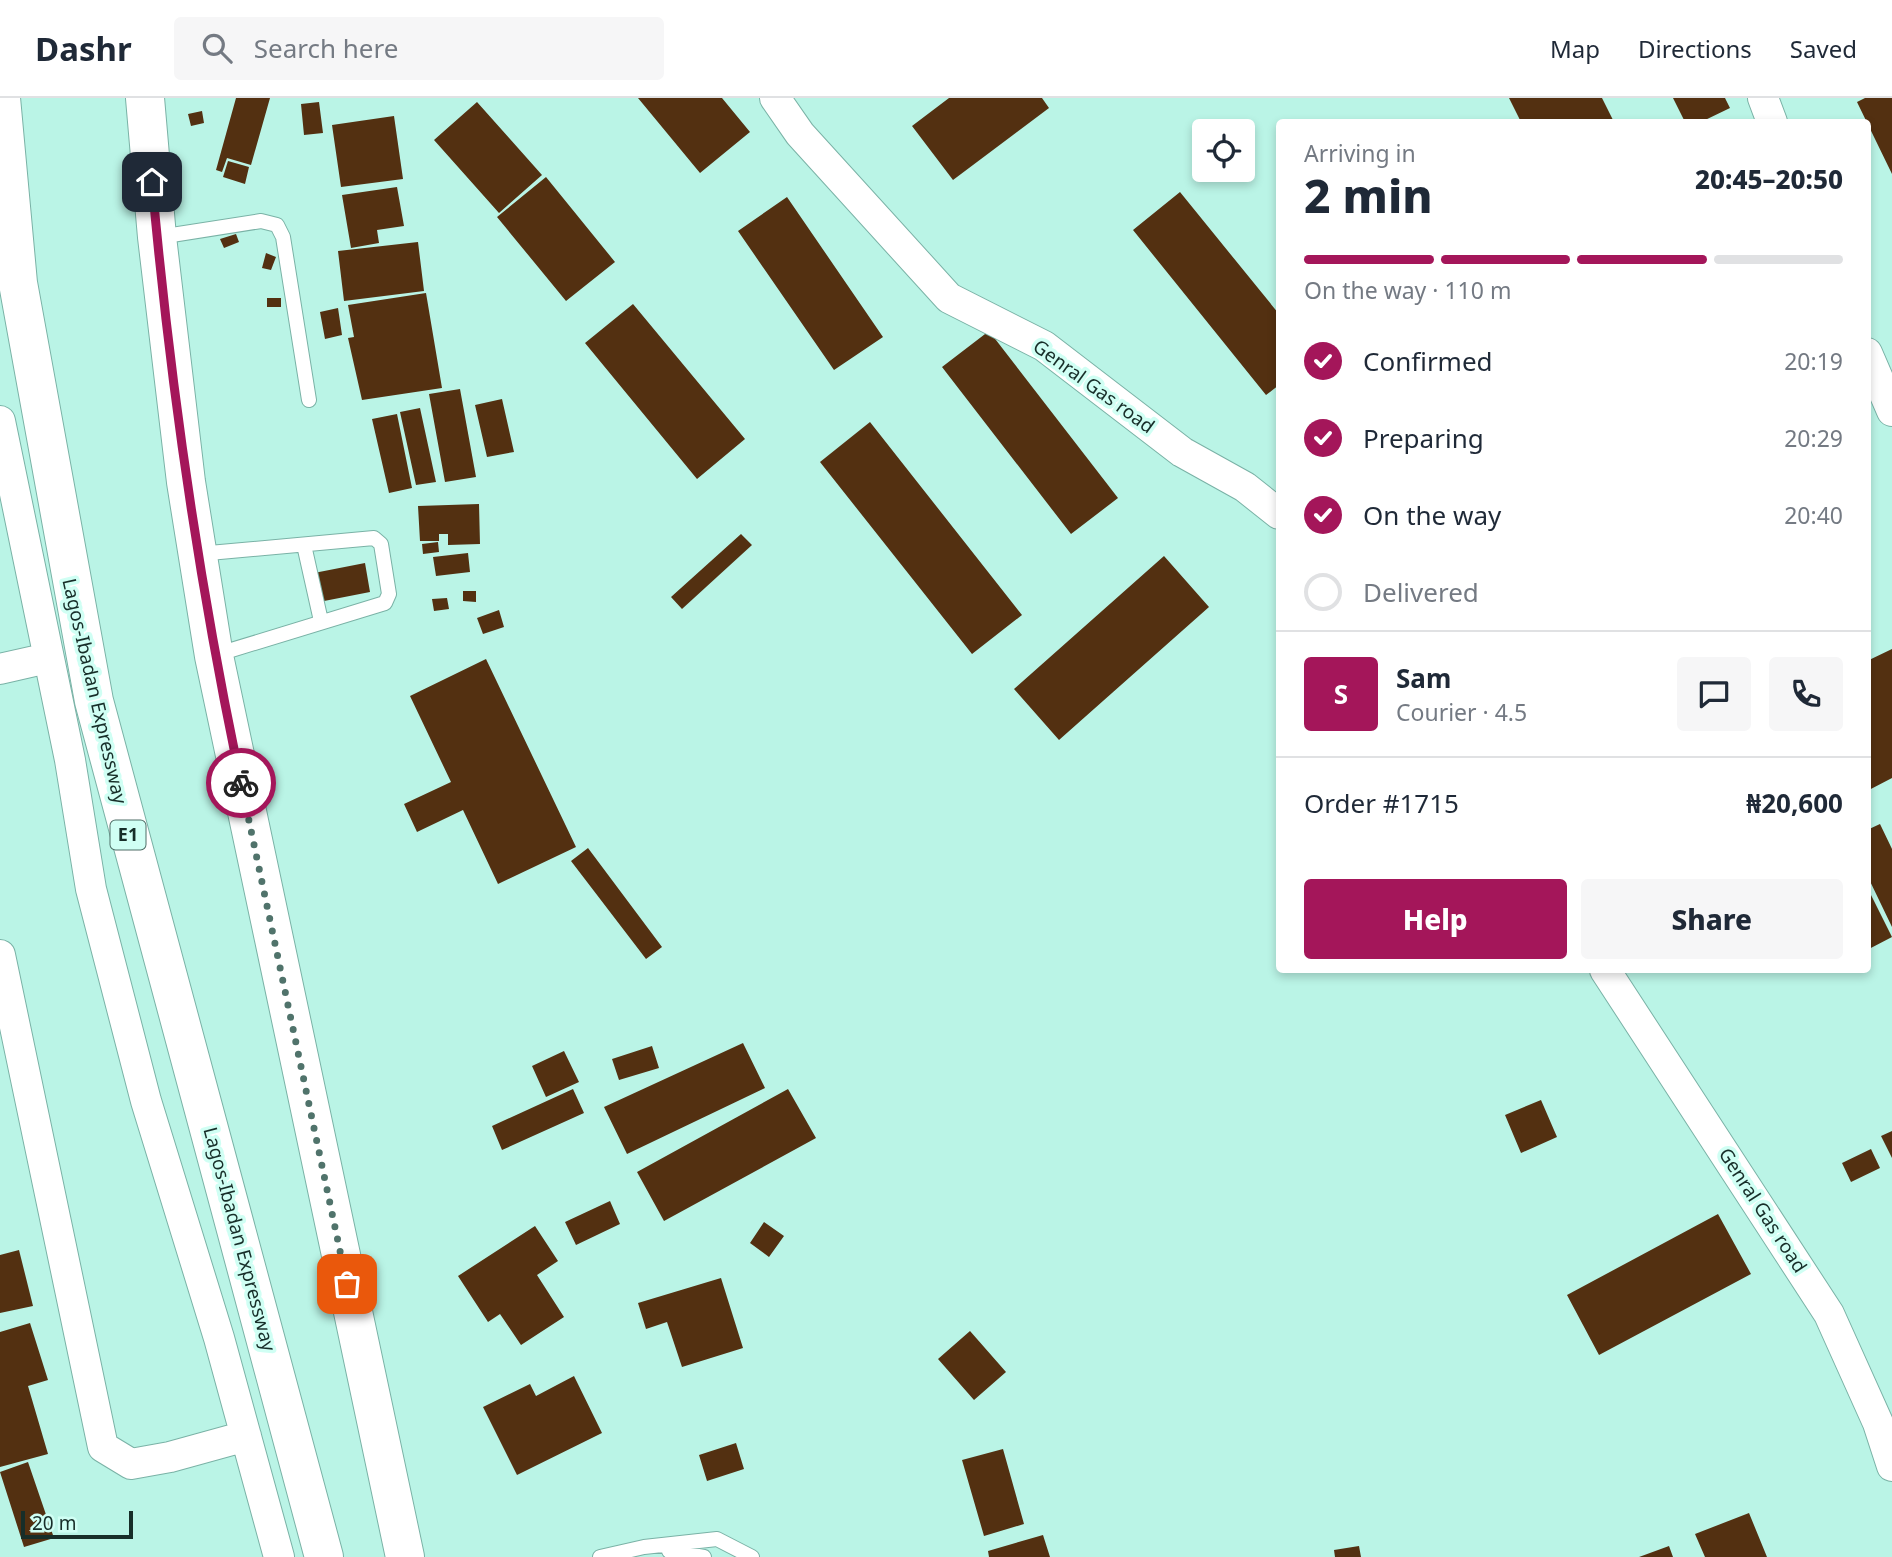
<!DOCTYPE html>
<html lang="en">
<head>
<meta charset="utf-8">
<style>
	:root { --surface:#fff; --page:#f6f6f7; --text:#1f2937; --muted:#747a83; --line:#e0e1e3; --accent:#a4165a }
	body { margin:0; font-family:"Noto Sans",sans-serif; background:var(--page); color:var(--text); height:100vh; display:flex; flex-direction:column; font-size:26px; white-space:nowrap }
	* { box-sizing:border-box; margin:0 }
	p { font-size:23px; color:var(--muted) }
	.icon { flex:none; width:38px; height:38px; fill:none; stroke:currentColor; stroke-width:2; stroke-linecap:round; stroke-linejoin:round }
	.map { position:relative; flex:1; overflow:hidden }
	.sheet { position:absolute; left:1276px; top:21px; width:595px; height:854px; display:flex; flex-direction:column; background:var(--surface); border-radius:7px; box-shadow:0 4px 10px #0003 }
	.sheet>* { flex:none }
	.fabs { position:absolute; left:1192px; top:21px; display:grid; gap:14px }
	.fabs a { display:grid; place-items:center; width:63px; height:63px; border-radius:7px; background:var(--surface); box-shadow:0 4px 10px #0003; font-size:35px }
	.scale { position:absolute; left:21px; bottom:18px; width:112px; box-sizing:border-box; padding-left:7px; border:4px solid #172e29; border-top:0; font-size:19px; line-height:24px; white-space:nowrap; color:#172e29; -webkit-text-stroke:5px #d0fff4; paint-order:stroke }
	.pin { position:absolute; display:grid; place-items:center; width:60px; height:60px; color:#fff; margin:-30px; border-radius:14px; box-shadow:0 4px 10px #0006 }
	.courier { position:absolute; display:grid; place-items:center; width:70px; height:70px; margin:-35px; border:5px solid #a4165a; border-radius:50%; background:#fff; color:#222; box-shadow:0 2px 9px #0007 }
	.head em { font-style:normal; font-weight:800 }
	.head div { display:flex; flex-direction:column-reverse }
	.head { display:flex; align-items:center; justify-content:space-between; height:119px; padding:0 28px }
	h1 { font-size:46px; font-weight:800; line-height:52px }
	.bar { display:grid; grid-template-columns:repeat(4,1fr); gap:10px 7px; align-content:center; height:84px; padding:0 28px }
	.bar i { height:9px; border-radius:5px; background:var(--line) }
	.bar .selected { background:var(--accent) }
	.bar p { grid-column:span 4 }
	.line { display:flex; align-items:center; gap:18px; padding:0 28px; border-top:2px solid var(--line) }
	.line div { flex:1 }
	.round { display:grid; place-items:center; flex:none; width:74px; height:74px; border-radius:7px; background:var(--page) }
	ol { padding:0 28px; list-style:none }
	li { display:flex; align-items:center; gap:21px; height:77px }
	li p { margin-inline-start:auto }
	li .icon { padding:7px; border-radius:50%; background:var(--accent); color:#fff; stroke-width:4 }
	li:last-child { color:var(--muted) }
	li i { width:38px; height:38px; border:4px solid var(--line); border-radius:50% }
	.button { display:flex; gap:14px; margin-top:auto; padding:14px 28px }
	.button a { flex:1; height:80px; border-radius:7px; background:var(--accent); color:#fff; font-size:28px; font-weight:800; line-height:80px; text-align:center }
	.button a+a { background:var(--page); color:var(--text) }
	header { display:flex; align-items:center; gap:42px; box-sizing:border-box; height:98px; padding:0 35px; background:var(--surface); border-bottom:2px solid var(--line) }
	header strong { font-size:33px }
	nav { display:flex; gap:38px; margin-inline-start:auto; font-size:24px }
	.search { width:490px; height:63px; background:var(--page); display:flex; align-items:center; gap:18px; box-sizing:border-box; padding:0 24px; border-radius:7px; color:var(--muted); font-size:26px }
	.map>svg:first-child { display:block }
</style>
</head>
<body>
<header>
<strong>Dashr</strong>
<div class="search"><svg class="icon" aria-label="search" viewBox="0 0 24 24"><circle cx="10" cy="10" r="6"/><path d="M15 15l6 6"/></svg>Search here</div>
<nav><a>Map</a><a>Directions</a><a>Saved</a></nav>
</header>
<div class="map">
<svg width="1892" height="1459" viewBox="0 0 1892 1459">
	<rect width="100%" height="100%" fill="#baf4e6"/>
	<path fill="#533011" d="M 236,0 L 270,0 L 251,67 L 227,60 L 222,74 L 216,72 Z
		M 638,0 L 722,0 L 750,34 L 700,75 Z
		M 949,0 L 1042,0 L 1049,10 L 953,82 L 912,28 Z
		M 1509,0 L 1602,0 L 1614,24 L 1521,24 Z
		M 1673,0 L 1725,0 L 1730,10 L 1701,24 L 1685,24 Z
		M 1865,0 L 1892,0 L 1892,76 L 1857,4 Z
		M 319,4 L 323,35 L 304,37 L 301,6 Z
		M 477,4 L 542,77 L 499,115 L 434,42 Z
		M 202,13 L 204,25 L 191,28 L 188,16 Z
		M 394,18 L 403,81 L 341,89 L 332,27 Z
		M 228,63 L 249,69 L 245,86 L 223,79 Z
		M 546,79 L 615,164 L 566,203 L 497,119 Z
		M 397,89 L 404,128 L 377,132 L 379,145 L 351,150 L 342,97 Z
		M 1180,94 L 1279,216 L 1279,287 L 1266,297 L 1133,132 Z
		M 787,99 L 883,239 L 834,272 L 738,133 Z
		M 236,136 L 239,144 L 224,150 L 220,141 Z
		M 418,144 L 424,193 L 344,203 L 338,153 Z
		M 266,155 L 276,159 L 271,172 L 262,170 Z
		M 426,195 L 442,290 L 362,302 L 348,240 L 354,239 L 348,207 Z
		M 267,200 L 281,200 L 281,209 L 267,209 Z
		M 633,206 L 745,341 L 697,381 L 585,245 Z
		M 338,210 L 342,237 L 325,241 L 320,214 Z
		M 989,233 L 1118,400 L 1071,436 L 942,269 Z
		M 460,291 L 476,379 L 445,384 L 429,296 Z
		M 502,301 L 514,354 L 487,359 L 475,307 Z
		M 420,310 L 436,384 L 416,387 L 400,314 Z
		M 397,316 L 412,390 L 389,395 L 372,321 Z
		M 870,324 L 1022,517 L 972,556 L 820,364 Z
		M 479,406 L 480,446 L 448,447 L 448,436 L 439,436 L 439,443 L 420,443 L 418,408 Z
		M 741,436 L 752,447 L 682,511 L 671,499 Z
		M 438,444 L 439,454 L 423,456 L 422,446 Z
		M 468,455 L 470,474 L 436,478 L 433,459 Z
		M 1164,458 L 1209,509 L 1059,642 L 1014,591 Z
		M 365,465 L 370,494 L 319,504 L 314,475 Z
		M 463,493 L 476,493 L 476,504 L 463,503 Z
		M 447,500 L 449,511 L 434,513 L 432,501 Z
		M 499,512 L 504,529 L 483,536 L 477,520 Z
		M 1892,551 L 1892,680 L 1867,693 L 1867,563 Z
		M 486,561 L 576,749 L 498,786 L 463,712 L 417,734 L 404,706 L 451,684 L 410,598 Z
		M 1880,726 L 1892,751 L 1892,829 L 1867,777 L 1867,732 Z
		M 588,750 L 662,849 L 646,861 L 571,763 Z
		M 1867,789 L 1892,839 L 1867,852 Z
		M 743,945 L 765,990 L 627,1056 L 604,1009 Z
		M 652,948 L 659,970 L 619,982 L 612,961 Z
		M 564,953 L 579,984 L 546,999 L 532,968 Z
		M 573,991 L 584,1015 L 502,1052 L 492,1028 Z
		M 788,991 L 816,1040 L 664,1123 L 637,1074 Z
		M 1541,1002 L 1557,1039 L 1521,1055 L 1505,1017 Z
		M 1892,1033 L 1892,1060 L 1881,1038 Z
		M 1871,1051 L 1880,1070 L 1851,1084 L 1842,1065 Z
		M 610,1103 L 620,1126 L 576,1147 L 565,1124 Z
		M 1718,1116 L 1751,1176 L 1599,1257 L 1567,1197 Z
		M 764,1124 L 784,1138 L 769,1159 L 750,1145 Z
		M 535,1128 L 558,1163 L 537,1177 L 564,1219 L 521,1247 L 500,1216 L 488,1224 L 458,1178 Z
		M 19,1152 L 33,1208 L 0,1215 L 0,1157 Z
		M 721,1180 L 743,1250 L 682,1269 L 667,1224 L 646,1231 L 638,1205 Z
		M 30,1225 L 48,1282 L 28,1288 L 48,1356 L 0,1369 L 0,1234 Z
		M 970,1233 L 1006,1274 L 974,1302 L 938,1261 Z
		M 574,1278 L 602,1335 L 517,1377 L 483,1309 L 530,1286 L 536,1298 Z
		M 736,1345 L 744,1371 L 707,1383 L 699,1357 Z
		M 1003,1351 L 1024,1426 L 984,1438 L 962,1362 Z
		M 28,1364 L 54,1440 L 24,1449 L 0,1374 Z
		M 1749,1415 L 1767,1459 L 1705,1459 L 1695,1436 Z
		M 1043,1437 L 1050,1459 L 989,1459 L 988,1453 Z
		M 1359,1448 L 1361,1459 L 1335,1459 L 1334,1452 Z
		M 1669,1448 L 1673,1459 L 1639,1459 Z"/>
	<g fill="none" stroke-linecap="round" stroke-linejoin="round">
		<g stroke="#7ab2a6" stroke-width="16">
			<path id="service" d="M 159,139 L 261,123 L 277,127 L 283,139 L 309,302
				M 304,447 L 321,523
				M 198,456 L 374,440 L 381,446 L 389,496 L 385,505 L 215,557
				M 669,1453 L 704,1459
				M 600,1459 L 644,1449 L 717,1441 L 752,1459"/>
		</g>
		<g stroke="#7ab2a6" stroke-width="32">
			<path id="minor" d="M 775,0 L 800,36 L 949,200 L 1044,248 L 1182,354 L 1245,389 L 1279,416
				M 1763,0 L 1772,24
				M 1867,255 L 1892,313
				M 0,323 L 70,662 L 91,791 L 146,1003 L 219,1240 L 279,1459
				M 0,571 L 48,560
				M 0,857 L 103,1349 L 131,1366 L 170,1359 L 246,1338
				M 1605,872 L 1829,1216 L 1878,1325 L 1892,1368"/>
		</g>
		<g stroke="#7ab2a6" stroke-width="40">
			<path id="motorway" d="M 1,0 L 18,185 L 94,603 L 324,1459
				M 145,0 L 157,139 L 186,384 L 214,558 L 405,1459"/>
		</g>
		<use href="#service" stroke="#fff" stroke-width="14"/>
		<use href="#minor" stroke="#fff" stroke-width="30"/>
		<use href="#motorway" stroke="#fff" stroke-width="38"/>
	</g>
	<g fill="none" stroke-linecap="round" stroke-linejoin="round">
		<path stroke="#50736b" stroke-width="7" stroke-dasharray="0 12.6" d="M 241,685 L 347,1186"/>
		<path stroke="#a4165a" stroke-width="9" d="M 152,84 C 170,286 199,486 241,685"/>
	</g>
	<g text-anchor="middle" stroke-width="7" stroke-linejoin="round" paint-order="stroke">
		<rect fill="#d0fff4" stroke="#4e6d66" stroke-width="2" x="110.5" y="722.5" width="35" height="29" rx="5"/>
		<g font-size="18" font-weight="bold" fill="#172e29">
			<text x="128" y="743">E1</text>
		</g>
		<g font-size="19" fill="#172e29" stroke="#d0fff4">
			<text transform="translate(1094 288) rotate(36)" y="7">Genral Gas road</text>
			<text transform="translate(95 593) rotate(77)" y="7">Lagos-Ibadan Expressway</text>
			<text transform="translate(1763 1112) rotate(57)" y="7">Genral Gas road</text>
			<text transform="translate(240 1141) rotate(75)" y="7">Lagos-Ibadan Expressway</text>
		</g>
	</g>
</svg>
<div class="fabs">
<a><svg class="icon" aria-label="locate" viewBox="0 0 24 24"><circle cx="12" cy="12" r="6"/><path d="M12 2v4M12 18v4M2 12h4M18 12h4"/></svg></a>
</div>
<div class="scale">20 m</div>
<div class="pin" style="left:347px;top:1186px;background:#ea580c"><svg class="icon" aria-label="bag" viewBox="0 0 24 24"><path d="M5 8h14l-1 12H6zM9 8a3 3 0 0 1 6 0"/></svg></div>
<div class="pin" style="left:152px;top:84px;background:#1f2937"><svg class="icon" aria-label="home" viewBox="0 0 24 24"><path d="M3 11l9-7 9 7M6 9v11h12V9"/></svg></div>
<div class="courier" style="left:241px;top:685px"><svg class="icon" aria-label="bike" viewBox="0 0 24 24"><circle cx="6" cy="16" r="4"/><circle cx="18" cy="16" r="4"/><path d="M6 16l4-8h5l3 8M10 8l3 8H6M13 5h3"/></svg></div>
<section class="sheet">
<div class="head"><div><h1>2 min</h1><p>Arriving in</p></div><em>20:45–20:50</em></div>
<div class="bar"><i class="selected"></i><i class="selected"></i><i class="selected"></i><i></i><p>On the way · 110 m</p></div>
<ol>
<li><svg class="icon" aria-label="check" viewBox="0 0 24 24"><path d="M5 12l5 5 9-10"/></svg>Confirmed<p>20:19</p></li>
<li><svg class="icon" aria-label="check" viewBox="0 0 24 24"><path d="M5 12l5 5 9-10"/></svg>Preparing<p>20:29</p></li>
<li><svg class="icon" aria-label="check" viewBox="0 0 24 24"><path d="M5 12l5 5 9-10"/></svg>On the way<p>20:40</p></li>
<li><i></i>Delivered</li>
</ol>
<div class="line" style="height:126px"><b class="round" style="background:var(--accent);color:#fff">S</b><div><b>Sam</b><p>Courier · 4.5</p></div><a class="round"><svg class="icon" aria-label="chat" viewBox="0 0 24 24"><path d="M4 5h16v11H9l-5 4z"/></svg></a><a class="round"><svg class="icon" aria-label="phone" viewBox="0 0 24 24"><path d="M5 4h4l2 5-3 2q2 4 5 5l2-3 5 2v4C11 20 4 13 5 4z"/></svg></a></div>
<div class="line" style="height:91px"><div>Order #1715</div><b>₦20,600</b></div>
<div class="button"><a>Help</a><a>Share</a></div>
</section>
</div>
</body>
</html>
